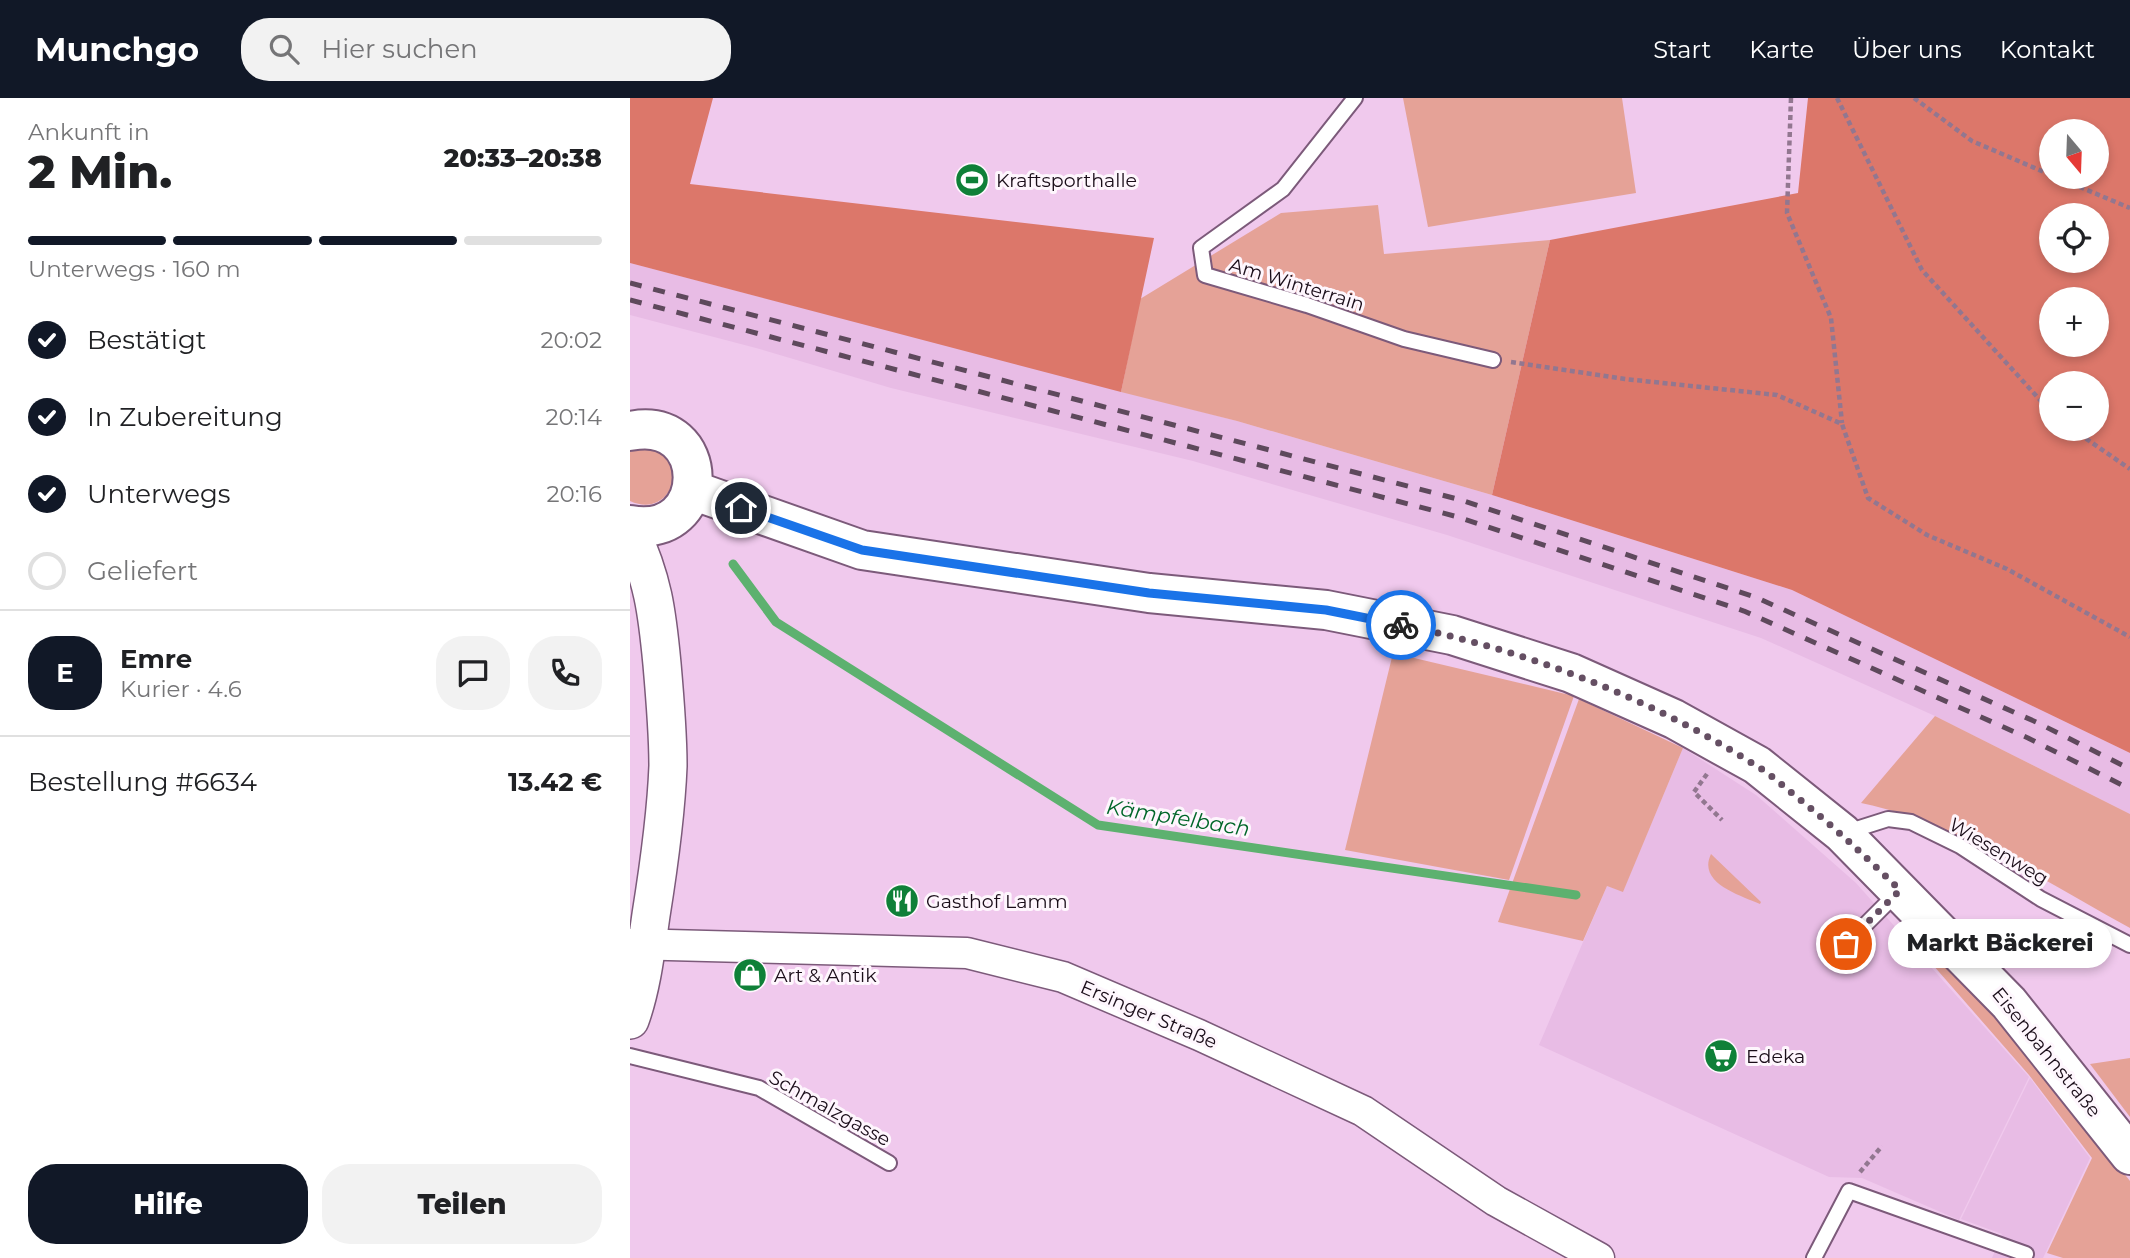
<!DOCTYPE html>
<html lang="de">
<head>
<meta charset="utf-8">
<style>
	:root { --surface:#fff; --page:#f2f2f2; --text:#202124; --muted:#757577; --line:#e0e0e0; --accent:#111827 }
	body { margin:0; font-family:Montserrat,sans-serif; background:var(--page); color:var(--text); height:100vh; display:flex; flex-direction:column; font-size:26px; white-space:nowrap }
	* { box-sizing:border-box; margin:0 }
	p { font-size:23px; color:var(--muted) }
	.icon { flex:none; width:38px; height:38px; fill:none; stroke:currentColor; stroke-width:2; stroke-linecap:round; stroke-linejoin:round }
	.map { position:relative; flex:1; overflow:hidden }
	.details { display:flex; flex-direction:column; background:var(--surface); width:630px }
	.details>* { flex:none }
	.needle { width:46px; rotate:161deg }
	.buttons { position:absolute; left:1409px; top:21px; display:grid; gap:14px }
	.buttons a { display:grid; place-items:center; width:70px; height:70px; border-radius:50%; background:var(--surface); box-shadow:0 4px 10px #0003; font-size:35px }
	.pin { position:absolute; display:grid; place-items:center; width:60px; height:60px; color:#fff; margin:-30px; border:4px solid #fff; border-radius:50%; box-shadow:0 2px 7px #0007 }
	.courier { position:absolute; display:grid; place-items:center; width:70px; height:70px; margin:-35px; border:5px solid #1a73e8; border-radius:50%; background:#fff; color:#222; box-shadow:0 2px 9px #0007 }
	.bubble { position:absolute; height:49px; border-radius:24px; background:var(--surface); box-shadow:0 4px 10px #0003; font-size:23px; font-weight:800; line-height:49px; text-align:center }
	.head em { font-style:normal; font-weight:800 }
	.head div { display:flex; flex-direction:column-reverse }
	.head { display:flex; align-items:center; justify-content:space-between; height:119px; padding:0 28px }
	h1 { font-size:46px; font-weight:800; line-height:52px }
	.bar { display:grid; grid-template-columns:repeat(4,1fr); gap:10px 7px; align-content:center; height:84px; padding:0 28px }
	.bar i { height:9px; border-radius:5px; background:var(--line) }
	.bar .active { background:var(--accent) }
	.bar p { grid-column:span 4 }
	.line { display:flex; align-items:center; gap:18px; padding:0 28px; border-top:2px solid var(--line) }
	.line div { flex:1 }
	.round { display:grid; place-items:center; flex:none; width:74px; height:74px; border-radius:28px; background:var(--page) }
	ol { padding:0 28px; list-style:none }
	li { display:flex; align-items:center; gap:21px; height:77px }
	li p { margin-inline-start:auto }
	li .icon { padding:7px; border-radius:50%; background:var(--accent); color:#fff; stroke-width:4 }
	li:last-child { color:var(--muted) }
	li i { width:38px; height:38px; border:4px solid var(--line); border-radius:50% }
	.cta { display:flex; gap:14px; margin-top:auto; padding:14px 28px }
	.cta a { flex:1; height:80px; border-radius:28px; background:var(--accent); color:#fff; font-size:28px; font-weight:800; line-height:80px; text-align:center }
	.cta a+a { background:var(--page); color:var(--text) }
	header { display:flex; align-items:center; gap:42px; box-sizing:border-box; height:98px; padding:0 35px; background:var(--accent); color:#fff }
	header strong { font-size:33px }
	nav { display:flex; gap:38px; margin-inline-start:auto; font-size:24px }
	.search { width:490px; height:63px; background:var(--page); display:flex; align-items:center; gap:18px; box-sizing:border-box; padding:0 24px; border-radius:28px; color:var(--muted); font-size:26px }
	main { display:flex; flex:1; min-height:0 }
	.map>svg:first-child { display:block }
</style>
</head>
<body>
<header>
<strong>Munchgo</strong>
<div class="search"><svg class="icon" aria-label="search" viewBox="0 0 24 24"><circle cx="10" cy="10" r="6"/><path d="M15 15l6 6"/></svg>Hier suchen</div>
<nav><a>Start</a><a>Karte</a><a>Über uns</a><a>Kontakt</a></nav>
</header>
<main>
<section class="details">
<div class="head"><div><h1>2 Min.</h1><p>Ankunft in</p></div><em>20:33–20:38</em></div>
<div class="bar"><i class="active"></i><i class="active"></i><i class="active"></i><i></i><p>Unterwegs · 160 m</p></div>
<ol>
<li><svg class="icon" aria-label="check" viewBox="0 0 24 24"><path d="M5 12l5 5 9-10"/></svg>Bestätigt<p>20:02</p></li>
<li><svg class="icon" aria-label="check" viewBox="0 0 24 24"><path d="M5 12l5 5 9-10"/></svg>In Zubereitung<p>20:14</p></li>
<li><svg class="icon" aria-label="check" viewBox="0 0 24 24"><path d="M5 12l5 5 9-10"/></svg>Unterwegs<p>20:16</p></li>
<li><i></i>Geliefert</li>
</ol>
<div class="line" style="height:126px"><b class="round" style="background:var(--accent);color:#fff">E</b><div><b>Emre</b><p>Kurier · 4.6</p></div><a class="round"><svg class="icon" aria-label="chat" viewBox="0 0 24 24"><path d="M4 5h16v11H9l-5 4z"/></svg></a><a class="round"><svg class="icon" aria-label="phone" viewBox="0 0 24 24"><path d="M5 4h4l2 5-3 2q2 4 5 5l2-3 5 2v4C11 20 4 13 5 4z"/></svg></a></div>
<div class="line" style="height:91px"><div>Bestellung #6634</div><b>13.42 €</b></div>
<div class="cta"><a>Hilfe</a><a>Teilen</a></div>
</section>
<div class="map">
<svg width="1500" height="1160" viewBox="0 0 1500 1160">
	<rect width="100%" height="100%" fill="#f0c9ed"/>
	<path fill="#e8bce5" d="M 0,165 L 607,323 L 862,397 L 1162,492 L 1500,655 L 1500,716 L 1305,618 L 1131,540 L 817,437 L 563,363 L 261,290 L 126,250 L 0,217 Z
		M 1053,650 L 1126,697 L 1226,785 L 1399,979 L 1329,1122 L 1232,1080 L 1199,1079 L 909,947 L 977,788 L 993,793 Z
		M 1400,980 L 1460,1060 L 1413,1160 L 1362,1160 L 1372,1136 L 1331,1121 Z"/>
	<path fill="#e5a297" d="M 773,0 L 992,0 L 1006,95 L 798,129 Z
		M 748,107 L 754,156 L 920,142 L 862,397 L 607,323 L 491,294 L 510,201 L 651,115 Z
		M 8,350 C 13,351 20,351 25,352 C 60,362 42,422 0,403 L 0,354 Z
		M 763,555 L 944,598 L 879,782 L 715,752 Z
		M 949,601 L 1053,650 L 993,794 L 977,788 L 953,843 L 868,824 Z
		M 1305,618 L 1500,716 L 1500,830 C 1414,783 1328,725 1231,705 Z
		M 1081,756 L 1131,804 L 1130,806 C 1110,797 1067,785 1081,756 Z
		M 1275,835 L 1294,837 L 1368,916 L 1500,1083 L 1500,1160 L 1433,1160 L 1417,1155 L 1462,1060 L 1399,977 Z
		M 1500,960 L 1500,1019 L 1460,966 Z"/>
	<path fill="#dc776a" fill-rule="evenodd" d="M 0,0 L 83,0 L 60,86 L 524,140 L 491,294 L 0,165 Z
		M 1178,0 L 1500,0 L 1500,655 L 1162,492 L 862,397 L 920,142 L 1168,95 ZM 1421,33 L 1466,33 L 1466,79 L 1421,79 ZM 1421,117 L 1466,117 L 1466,163 L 1421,163 ZM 1421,201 L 1466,201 L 1466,247 L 1421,247 ZM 1421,285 L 1466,285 L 1466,331 L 1421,331 Z"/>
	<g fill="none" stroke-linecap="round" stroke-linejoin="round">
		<path stroke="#5db16f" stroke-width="9" d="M 103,466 L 146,524 L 468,727 L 946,797"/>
		<g stroke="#7c5a7a" stroke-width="18">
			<path id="service" d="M 725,0 L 653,91 L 571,150 L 575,177 L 677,207 L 774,241 L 863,262
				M 1217,734 L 1258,721 L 1281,724 L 1330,748 L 1411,801 L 1500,847
				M 1216,846 L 1269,793
				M 0,958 L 129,990 L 259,1065
				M 1184,1160 L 1219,1093 L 1396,1156"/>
		</g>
		<g stroke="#7c5a7a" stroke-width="33">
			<path id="minor" d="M 0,846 L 337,855 L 433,879 L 569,937 L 733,1013 L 866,1103 L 969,1160"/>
		</g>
		<g stroke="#7c5a7a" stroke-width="40">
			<path id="tertiary" d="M 0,432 C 23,481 27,513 32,566 C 35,600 38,634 38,668 C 36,718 29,767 21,817 C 16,852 12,889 0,922"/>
		</g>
		<g stroke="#7c5a7a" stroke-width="42">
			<path id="secondary" d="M 0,333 C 83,316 84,442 0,427
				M 62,392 L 232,452 L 519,495 L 696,512 L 822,537 L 941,575 L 1044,621 L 1127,667 L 1212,735 L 1379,905 L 1500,1057"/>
		</g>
		<path stroke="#927790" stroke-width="4.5" stroke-dasharray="5 3.5" stroke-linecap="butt" d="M 1161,0 L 1157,115 L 1201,220 L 1212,325
			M 1207,0 L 1292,172 L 1421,314
			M 1284,0 L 1342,43 L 1421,77
			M 1426,79 L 1500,110
			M 881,264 L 995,281 L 1147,297 L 1212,326 L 1238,400 L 1297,437 L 1377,471 L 1500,539
			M 1442,331 L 1500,371
			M 1077,676 L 1064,694 L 1092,722
			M 1230,1074 L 1252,1048"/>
		<use href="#service" stroke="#fff" stroke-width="14"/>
		<use href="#minor" stroke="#fff" stroke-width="30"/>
		<use href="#tertiary" stroke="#fff" stroke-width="37"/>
		<use href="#secondary" stroke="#fff" stroke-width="38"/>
		<path stroke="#5e495c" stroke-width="5" stroke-dasharray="12 12" stroke-linecap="butt" d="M 0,185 L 831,402 L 1125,499 L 1406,624 L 1500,671
			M 0,202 L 828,419 L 1114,513 L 1398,640 L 1500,691"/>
	</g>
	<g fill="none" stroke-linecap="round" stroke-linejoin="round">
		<path stroke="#654f63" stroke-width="7" stroke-dasharray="0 12.6" d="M 771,527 C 895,552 1019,599 1125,667 C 1139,675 1151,686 1163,696 C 1201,726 1235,758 1270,792 L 1216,846"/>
		<path stroke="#1a73e8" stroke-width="9" d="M 111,410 L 232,452 L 519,495 L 696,512 L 771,527"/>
	</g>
	<defs>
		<g id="stadium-disc" transform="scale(1.75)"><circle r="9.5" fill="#0f8038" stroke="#fef6fd"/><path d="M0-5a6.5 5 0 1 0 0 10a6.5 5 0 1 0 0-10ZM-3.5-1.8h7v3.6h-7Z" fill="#fff"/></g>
		<g id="restaurant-disc" transform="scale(1.75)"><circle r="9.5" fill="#0f8038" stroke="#fef6fd"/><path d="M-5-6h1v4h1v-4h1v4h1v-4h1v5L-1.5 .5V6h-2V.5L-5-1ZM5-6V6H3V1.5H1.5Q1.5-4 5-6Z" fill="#fff"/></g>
		<g id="shop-disc" transform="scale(1.75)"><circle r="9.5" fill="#0f8038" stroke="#fef6fd"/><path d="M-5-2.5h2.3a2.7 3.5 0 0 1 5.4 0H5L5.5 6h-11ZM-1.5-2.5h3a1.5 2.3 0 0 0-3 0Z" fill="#fff"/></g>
		<g id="supermarket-disc" transform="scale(1.75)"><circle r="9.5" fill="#0f8038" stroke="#fef6fd"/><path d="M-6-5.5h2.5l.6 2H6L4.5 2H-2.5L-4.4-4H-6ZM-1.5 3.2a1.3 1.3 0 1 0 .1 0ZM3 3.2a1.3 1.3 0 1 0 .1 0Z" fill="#fff"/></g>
	</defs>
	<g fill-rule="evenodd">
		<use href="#stadium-disc" x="342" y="82"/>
		<use href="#restaurant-disc" x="272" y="803"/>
		<use href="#shop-disc" x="120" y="877"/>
		<use href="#supermarket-disc" x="1091" y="958"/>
	</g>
	<g text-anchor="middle" stroke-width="6" stroke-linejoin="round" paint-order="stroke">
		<g font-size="19" fill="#1a0d19" stroke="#fef6fd" text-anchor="start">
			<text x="366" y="89">Kraftsporthalle</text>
			<text x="296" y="810">Gasthof Lamm</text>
			<text x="144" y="884">Art &amp; Antik</text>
			<text x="1116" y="965">Edeka</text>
		</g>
		<g font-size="19" fill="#1a0d19" stroke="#fef6fd">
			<text transform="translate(667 186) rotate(17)" y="7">Am Winterrain</text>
			<text transform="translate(1369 753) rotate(31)" y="7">Wiesenweg</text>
			<text transform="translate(519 916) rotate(23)" y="7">Ersinger Straße</text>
			<text transform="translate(1417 954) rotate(51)" y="7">Eisenbahnstraße</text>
			<text transform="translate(200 1010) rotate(29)" y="7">Schmalzgasse</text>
		</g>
		<g font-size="21" font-style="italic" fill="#006629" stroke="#fef6fd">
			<text transform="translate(548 720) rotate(9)" y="7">Kämpfelbach</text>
		</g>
	</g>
</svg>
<div class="buttons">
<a><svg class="needle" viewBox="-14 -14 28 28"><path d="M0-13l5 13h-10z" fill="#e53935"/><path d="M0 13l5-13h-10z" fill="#757577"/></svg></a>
<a><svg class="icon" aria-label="locate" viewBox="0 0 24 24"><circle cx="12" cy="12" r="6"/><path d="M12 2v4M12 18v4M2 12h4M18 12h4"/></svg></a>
<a>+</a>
<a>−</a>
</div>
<div class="pin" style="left:1216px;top:846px;background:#ea580c"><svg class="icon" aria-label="bag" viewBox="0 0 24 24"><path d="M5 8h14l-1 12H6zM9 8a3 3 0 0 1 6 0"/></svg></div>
<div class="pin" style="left:111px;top:410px;background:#1f2937"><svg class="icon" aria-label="home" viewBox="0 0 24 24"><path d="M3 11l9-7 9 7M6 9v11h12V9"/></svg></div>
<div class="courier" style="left:771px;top:527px"><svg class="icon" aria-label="bike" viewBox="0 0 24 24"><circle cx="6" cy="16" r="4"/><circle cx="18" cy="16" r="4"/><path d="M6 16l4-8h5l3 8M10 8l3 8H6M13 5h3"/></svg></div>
<div class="bubble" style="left:1258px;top:821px;width:224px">Markt Bäckerei</div>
</div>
</main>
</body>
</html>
